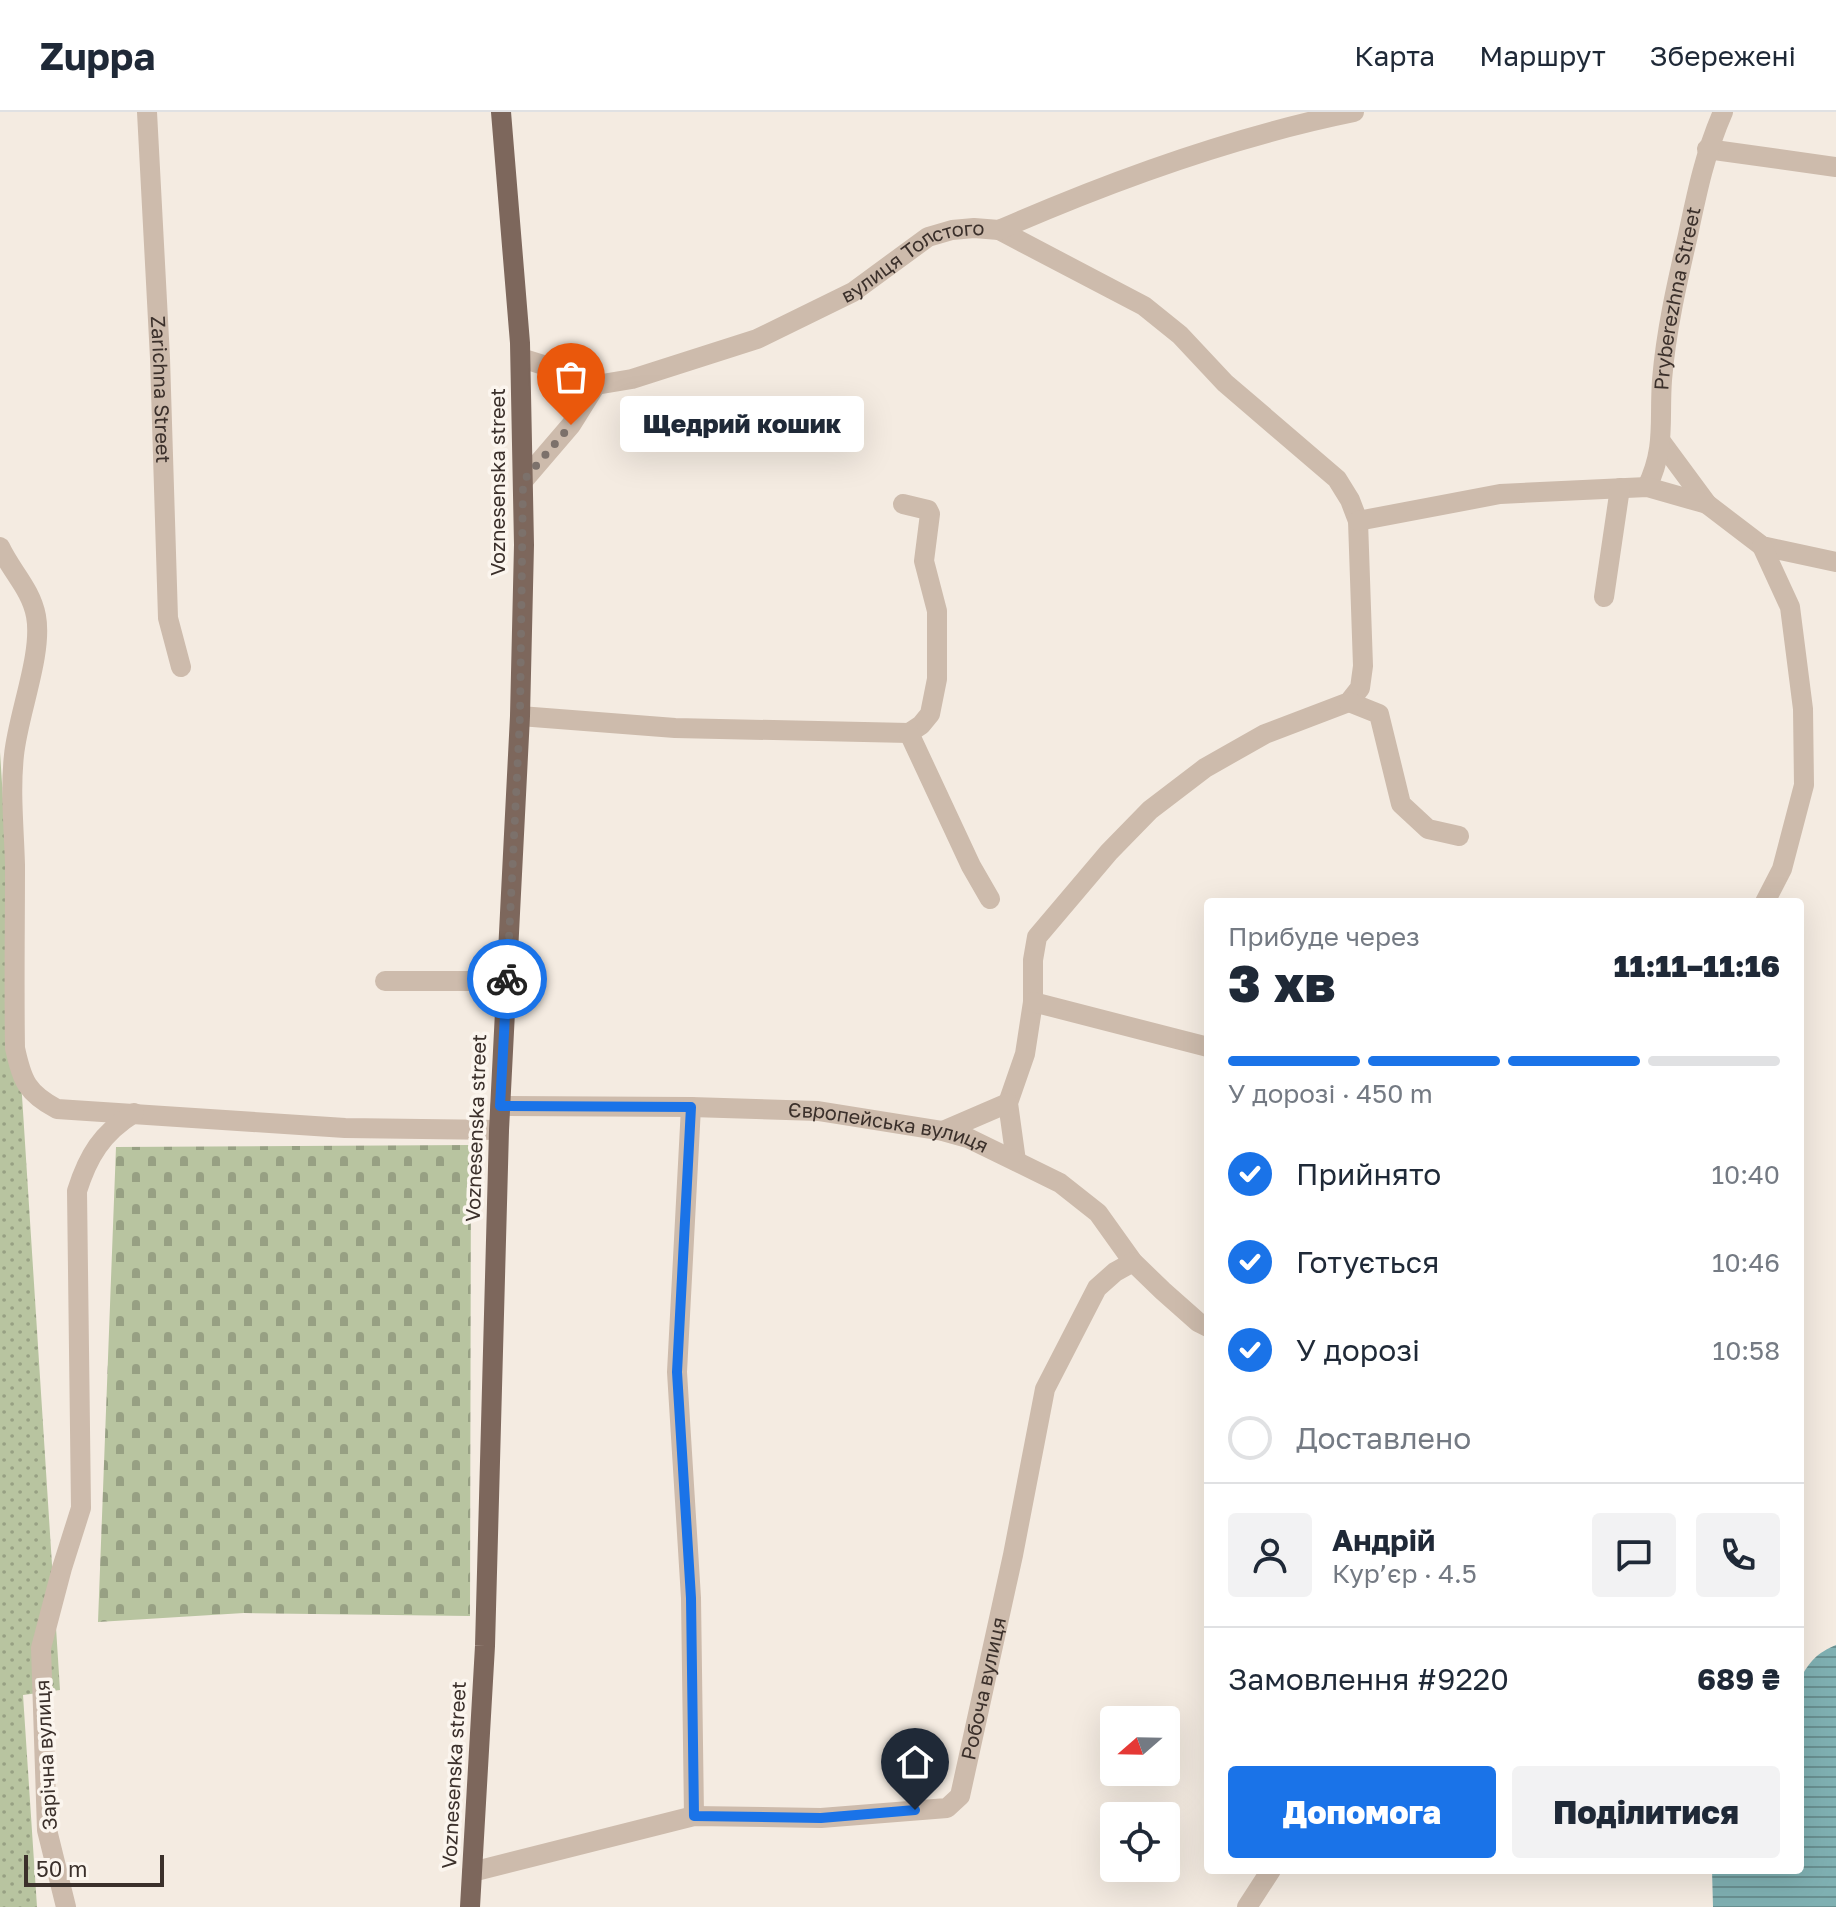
<!DOCTYPE html>
<html lang="uk">
<head>
<meta charset="utf-8">
<style>
	:root { --surface:#fff; --page:#f2f2f3; --text:#1f2937; --muted:#747a83; --line:#e0e1e3; --accent:#1a73e8 }
	body { margin:0; font-family:"Golos Text",sans-serif; background:var(--page); color:var(--text); height:100vh; display:flex; flex-direction:column; font-size:30px; white-space:nowrap }
	* { box-sizing:border-box; margin:0 }
	p { font-size:26px; color:var(--muted) }
	.icon { flex:none; width:44px; height:44px; fill:none; stroke:currentColor; stroke-width:2; stroke-linecap:round; stroke-linejoin:round }
	.map { position:relative; flex:1; overflow:hidden }
	.sheet { position:absolute; left:1204px; top:786px; width:600px; height:976px; display:flex; flex-direction:column; background:var(--surface); border-radius:8px; box-shadow:0 8px 32px #0002 }
	.sheet>* { flex:none }
	.needle { width:52px; rotate:250deg }
	.buttons { position:absolute; left:1100px; top:1594px; display:grid; gap:16px }
	.buttons a { display:grid; place-items:center; width:80px; height:80px; border-radius:8px; background:var(--surface); box-shadow:0 8px 32px #0002; font-size:40px }
	.scale { position:absolute; left:24px; bottom:20px; width:140px; box-sizing:border-box; padding-left:8px; border:4px solid #3b302b; border-top:0; font-size:22px; line-height:28px; white-space:nowrap; color:#3b302b; -webkit-text-stroke:6px #fbf5ee; paint-order:stroke }
	.pin { position:absolute; display:grid; place-items:center; width:68px; height:68px; color:#fff; margin:-82px -34px; border-radius:50% 50% 50% 0; rotate:-45deg; box-shadow:0 0 8px #0007 }
	.pin .icon { rotate:45deg }
	.courier { position:absolute; display:grid; place-items:center; width:80px; height:80px; margin:-40px; border:6px solid #1a73e8; border-radius:50%; background:#fff; color:#222; box-shadow:0 2px 10px #0007 }
	.bubble { position:absolute; height:56px; border-radius:8px; background:var(--surface); box-shadow:0 8px 32px #0002; font-size:26px; font-weight:800; line-height:56px; text-align:center }
	.overview em { font-style:normal; font-weight:800 }
	.overview div { display:flex; flex-direction:column-reverse }
	.overview { display:flex; align-items:center; justify-content:space-between; height:136px; padding:0 24px }
	h1 { font-size:52px; font-weight:800; line-height:60px }
	.bar { display:grid; grid-template-columns:repeat(4,1fr); gap:12px 8px; align-content:center; height:96px; padding:0 24px }
	.bar i { height:10px; border-radius:6px; background:var(--line) }
	.bar .selected { background:var(--accent) }
	.bar p { grid-column:span 4 }
	.line { display:flex; align-items:center; gap:20px; padding:0 24px; border-top:2px solid var(--line) }
	.line div { flex:1 }
	.round { display:grid; place-items:center; flex:none; width:84px; height:84px; border-radius:8px; background:var(--page) }
	ol { padding:0 24px; list-style:none }
	li { display:flex; align-items:center; gap:24px; height:88px }
	li p { margin-inline-start:auto }
	li .icon { padding:8px; border-radius:50%; background:var(--accent); color:#fff; stroke-width:4 }
	li:last-child { color:var(--muted) }
	li i { width:44px; height:44px; border:4px solid var(--line); border-radius:50% }
	.primary-button { display:flex; gap:16px; margin-top:auto; padding:16px 24px }
	.primary-button a { flex:1; height:92px; border-radius:8px; background:var(--accent); color:#fff; font-size:32px; font-weight:800; line-height:92px; text-align:center }
	.primary-button a+a { background:var(--page); color:var(--text) }
	header { display:flex; align-items:center; gap:48px; box-sizing:border-box; height:112px; padding:0 40px; background:var(--surface); border-bottom:2px solid var(--line) }
	header strong { font-size:38px }
	nav { display:flex; gap:44px; margin-inline-start:auto; font-size:28px }
	.map>svg:first-child { display:block }
</style>
</head>
<body>
<header>
<strong>Zuppa</strong>
<nav><a>Карта</a><a>Маршрут</a><a>Збережені</a></nav>
</header>
<div class="map">
<svg width="1836" height="1795" viewBox="0 0 1836 1795">
	<defs>
		<pattern id="green-dots" width="8" height="8" patternUnits="userSpaceOnUse" patternTransform="scale(2)"><rect width="8" height="8" fill="#b8c4a0"/><path d="M2 2h.1M6 6h.1" fill="none" stroke="#97a083" stroke-width="1.8" stroke-linecap="round"/></pattern>
		<pattern id="cemetery-stones" width="16" height="16" patternUnits="userSpaceOnUse" patternTransform="scale(2)"><rect width="16" height="16" fill="#b8c4a0"/><path d="M2 7V4a2 2 0 0 1 4 0v3zM10 15v-3a2 2 0 0 1 4 0v3z" fill="#97a083"/></pattern>
		<pattern id="water-rules" width="6" height="5" patternUnits="userSpaceOnUse" patternTransform="scale(2)"><rect width="6" height="5" fill="#7fb0b2"/><path d="M0 2.5h6" fill="none" stroke="#699091"/></pattern>
	</defs>
	<rect width="100%" height="100%" fill="#f4ebe1"/>
	<path fill="url(#green-dots)" d="M 0,640 L 60,1578 L 23,1583 L 37,1795 L 0,1795 Z"/>
	<path fill="url(#cemetery-stones)" d="M 471,1033 L 470,1504 L 244,1501 L 98,1510 L 116,1035 Z"/>
	<path fill="url(#water-rules)" d="M 1836,1533 L 1836,1795 L 1713,1795 L 1712,1758 L 1800,1758 L 1800,1567 C 1810,1549 1817,1541 1836,1533 Z"/>
	<g fill="none" stroke-linecap="round" stroke-linejoin="round">
		<g stroke="#cdbbac" stroke-width="20">
			<path id="s1" d="M 147,0 L 160,246 L 168,506 L 181,555"/>
			<path d="M 1707,37 L 1836,55"/>
			<path d="M 999,118 L 1144,194 L 1180,223 L 1225,271 L 1337,367 L 1350,388 L 1358,409 L 1363,554 L 1360,576 L 1349,590 L 1265,622 L 1205,656 L 1150,698 L 1109,740 L 1037,825 L 1033,848 L 1033,890 L 1025,942 L 1008,991 L 1016,1049"/>
			<path id="s2" d="M 521,246 L 569,261 L 596,273 L 632,267 L 757,227 L 853,180 L 928,125 L 952,118 L 974,116 L 999,118 C 1113,68 1231,25 1354,0"/>
			<path d="M 1662,331 L 1707,392"/>
			<path d="M 523,369 L 571,313 L 596,273"/>
			<path id="s3" d="M 1647,375 C 1666,335 1659,310 1662,268 C 1666,219 1677,171 1688,123 C 1697,80 1705,41 1723,0"/>
			<path d="M 1358,409 L 1500,382 L 1647,375 L 1707,392 L 1762,434 L 1836,450"/>
			<path d="M 1762,434 L 1790,495 L 1803,597 L 1804,673 L 1782,757 L 1765,790"/>
			<path d="M 0,435 C 11,459 31,477 36,504 C 43,542 18,602 14,643 C 10,680 14,716 15,753 C 15,814 14,875 15,936 C 22,969 27,981 57,997 L 345,1016 L 499,1018"/>
			<path d="M 1604,485 L 1620,376"/>
			<path d="M 1349,590 L 1379,602 L 1401,692 L 1428,717 L 1459,724"/>
			<path d="M 520,604 L 675,616 L 909,621 L 921,613 L 930,602 L 937,567 L 937,499 L 924,449 L 930,402 L 928,398 L 903,392"/>
			<path d="M 909,621 L 971,754 L 990,787"/>
			<path d="M 385,869 L 507,869"/>
			<path d="M 1033,890 L 1208,935"/>
			<path id="s4" d="M 500,994 L 691,995 L 818,999 L 943,1019 L 968,1026 L 1060,1071 L 1098,1101 L 1133,1150 L 1163,1179 L 1198,1210 L 1208,1215"/>
			<path d="M 691,995 L 677,1260 L 691,1486 L 694,1704"/>
			<path d="M 943,1019 L 1008,991"/>
			<path id="s5" d="M 472,1760 L 694,1704 L 821,1706 L 947,1696 L 960,1684 L 1013,1443 L 1045,1277 L 1097,1176 L 1115,1160 L 1133,1150"/>
			<path d="M 66,1795 L 47,1718 L 41,1536 L 62,1456 L 81,1396 L 77,1079 C 88,1044 102,1021 134,1001"/>
			<path d="M 1247,1795 L 1271,1758"/>
		</g>
		<path stroke="#7d675c" stroke-width="20" d="M 470,1795 L 485,1534 L 499,1018 L 520,604 L 524,433 L 520,231 L 501,0"/>
	</g>
	<g fill="none" stroke-linecap="round" stroke-linejoin="round">
		<path stroke="#7c716b" stroke-width="8" stroke-dasharray="0 14.4" d="M 507,867 L 520,604 L 523,369 L 571,313"/>
		<path stroke="#1a73e8" stroke-width="10" d="M 507,867 L 500,994 L 691,995 L 677,1260 L 691,1486 L 694,1704 L 821,1706 L 915,1698"/>
	</g>
	<g text-anchor="middle" stroke-width="7" stroke-linejoin="round" paint-order="stroke">
		<g font-size="20" fill="#3b302b" stroke="#fbf5ee">
			<text dy="7" stroke="none"><textPath href="#s2" startOffset="424">вулиця Толстого</textPath></text>
			<text dy="7" stroke="none"><textPath href="#s3" startOffset="192">Pryberezhna Street</textPath></text>
			<text dy="7" stroke="none"><textPath href="#s1" startOffset="278">Zarichna Street</textPath></text>
			<text transform="translate(498 370) rotate(-90)" y="7">Voznesenska street</text>
			<text transform="translate(476 1016) rotate(-88)" y="7">Voznesenska street</text>
			<text dy="7" stroke="none"><textPath href="#s4" startOffset="390">Європейська вулиця</textPath></text>
			<text dy="7" stroke="none"><textPath href="#s5" startOffset="610">Робоча вулиця</textPath></text>
			<text transform="translate(46 1643) rotate(-93)" y="7">Зарічна вулиця</text>
			<text transform="translate(454 1663) rotate(-87)" y="7">Voznesenska street</text>
		</g>
	</g>
</svg>
<div class="buttons">
<a><svg class="needle" viewBox="-14 -14 28 28"><path d="M0-13l5 13h-10z" fill="#e53935"/><path d="M0 13l5-13h-10z" fill="#747a83"/></svg></a>
<a><svg class="icon" aria-label="locate" viewBox="0 0 24 24"><circle cx="12" cy="12" r="6"/><path d="M12 2v4M12 18v4M2 12h4M18 12h4"/></svg></a>
</div>
<div class="scale">50 m</div>
<div class="pin" style="left:571px;top:313px;background:#ea580c"><svg class="icon" aria-label="bag" viewBox="0 0 24 24"><path d="M5 8h14l-1 12H6zM9 8a3 3 0 0 1 6 0"/></svg></div>
<div class="pin" style="left:915px;top:1698px;background:#1f2937"><svg class="icon" aria-label="home" viewBox="0 0 24 24"><path d="M3 11l9-7 9 7M6 9v11h12V9"/></svg></div>
<div class="courier" style="left:507px;top:867px"><svg class="icon" aria-label="bike" viewBox="0 0 24 24"><circle cx="6" cy="16" r="4"/><circle cx="18" cy="16" r="4"/><path d="M6 16l4-8h5l3 8M10 8l3 8H6M13 5h3"/></svg></div>
<div class="bubble" style="left:620px;top:284px;width:244px">Щедрий кошик</div>
<section class="sheet">
<div class="overview"><div><h1>3 хв</h1><p>Прибуде через</p></div><em>11:11–11:16</em></div>
<div class="bar"><i class="selected"></i><i class="selected"></i><i class="selected"></i><i></i><p>У дорозі · 450 m</p></div>
<ol>
<li><svg class="icon" aria-label="check" viewBox="0 0 24 24"><path d="M5 12l5 5 9-10"/></svg>Прийнято<p>10:40</p></li>
<li><svg class="icon" aria-label="check" viewBox="0 0 24 24"><path d="M5 12l5 5 9-10"/></svg>Готується<p>10:46</p></li>
<li><svg class="icon" aria-label="check" viewBox="0 0 24 24"><path d="M5 12l5 5 9-10"/></svg>У дорозі<p>10:58</p></li>
<li><i></i>Доставлено</li>
</ol>
<div class="line" style="height:144px"><a class="round"><svg class="icon" aria-label="person" viewBox="0 0 24 24"><circle cx="12" cy="8" r="4"/><path d="M4 21q1-7 8-7t8 7"/></svg></a><div><b>Андрій</b><p>Кур’єр · 4.5</p></div><a class="round"><svg class="icon" aria-label="chat" viewBox="0 0 24 24"><path d="M4 5h16v11H9l-5 4z"/></svg></a><a class="round"><svg class="icon" aria-label="phone" viewBox="0 0 24 24"><path d="M5 4h4l2 5-3 2q2 4 5 5l2-3 5 2v4C11 20 4 13 5 4z"/></svg></a></div>
<div class="line" style="height:104px"><div>Замовлення #9220</div><b>689 ₴</b></div>
<div class="primary-button"><a>Допомога</a><a>Поділитися</a></div>
</section>
</div>
</body>
</html>
